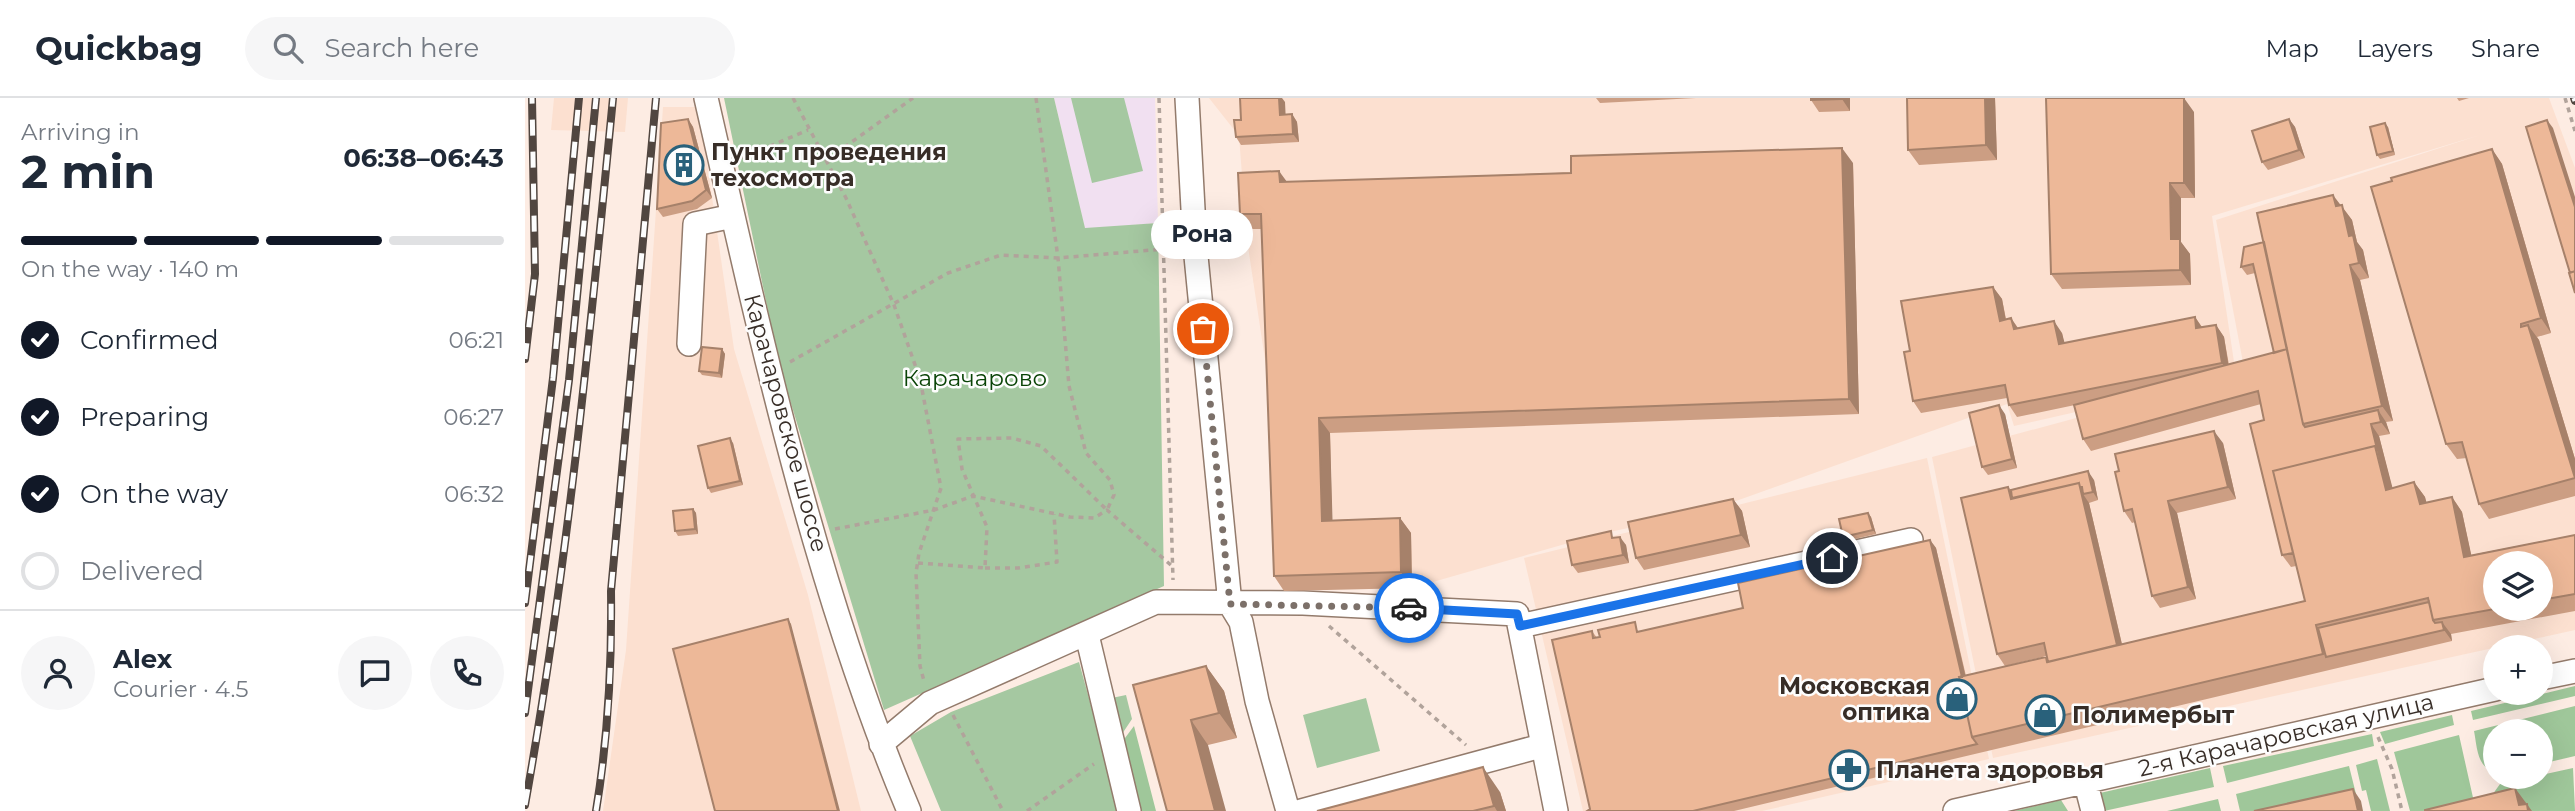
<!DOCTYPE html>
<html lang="en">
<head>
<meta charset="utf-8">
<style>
	:root { --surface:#fff; --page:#f6f6f7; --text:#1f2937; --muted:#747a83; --line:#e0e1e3; --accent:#111827 }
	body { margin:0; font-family:Montserrat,sans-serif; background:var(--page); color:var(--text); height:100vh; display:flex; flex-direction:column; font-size:26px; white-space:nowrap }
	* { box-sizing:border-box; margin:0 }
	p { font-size:23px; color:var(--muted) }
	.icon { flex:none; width:38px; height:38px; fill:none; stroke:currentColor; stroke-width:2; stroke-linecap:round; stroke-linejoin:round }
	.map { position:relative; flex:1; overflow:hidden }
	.drawer { display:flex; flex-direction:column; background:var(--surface); width:525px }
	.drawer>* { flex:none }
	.fabs { position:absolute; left:1958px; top:453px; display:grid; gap:14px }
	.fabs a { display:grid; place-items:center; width:70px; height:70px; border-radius:50%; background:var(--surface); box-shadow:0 7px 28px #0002; font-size:35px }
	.pin { position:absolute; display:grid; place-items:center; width:60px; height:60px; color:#fff; margin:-30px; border:4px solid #fff; border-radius:50%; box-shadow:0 2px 7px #0007 }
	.courier { position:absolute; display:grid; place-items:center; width:70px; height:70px; margin:-35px; border:5px solid #1a73e8; border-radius:50%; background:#fff; color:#222; box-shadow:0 2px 9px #0007 }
	.bubble { position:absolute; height:49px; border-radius:24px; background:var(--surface); box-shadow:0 7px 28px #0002; font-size:23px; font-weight:700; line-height:49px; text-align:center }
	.summary em { font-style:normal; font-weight:700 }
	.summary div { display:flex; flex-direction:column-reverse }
	.summary { display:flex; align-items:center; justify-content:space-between; height:119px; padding:0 21px }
	h1 { font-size:46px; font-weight:700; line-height:52px }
	.bar { display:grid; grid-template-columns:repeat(4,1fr); gap:10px 7px; align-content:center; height:84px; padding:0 21px }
	.bar i { height:9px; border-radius:5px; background:var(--line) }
	.bar .on { background:var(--accent) }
	.bar p { grid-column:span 4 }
	.line { display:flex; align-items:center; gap:18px; padding:0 21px; border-top:2px solid var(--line) }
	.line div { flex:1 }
	.round { display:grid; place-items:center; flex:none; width:74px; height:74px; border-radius:37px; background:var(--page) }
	ol { padding:0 21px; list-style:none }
	li { display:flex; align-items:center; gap:21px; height:77px }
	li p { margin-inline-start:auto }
	li .icon { padding:7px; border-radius:50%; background:var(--accent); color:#fff; stroke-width:4 }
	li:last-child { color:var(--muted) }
	li i { width:38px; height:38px; border:4px solid var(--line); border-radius:50% }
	header { display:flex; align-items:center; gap:42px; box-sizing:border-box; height:98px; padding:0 35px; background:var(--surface); border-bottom:2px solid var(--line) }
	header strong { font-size:33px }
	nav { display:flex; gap:38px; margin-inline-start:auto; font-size:24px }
	.search { width:490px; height:63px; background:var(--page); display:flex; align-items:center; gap:18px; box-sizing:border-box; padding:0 24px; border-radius:38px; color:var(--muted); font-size:26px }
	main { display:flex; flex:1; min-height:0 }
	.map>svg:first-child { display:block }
</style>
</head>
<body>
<header>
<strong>Quickbag</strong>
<div class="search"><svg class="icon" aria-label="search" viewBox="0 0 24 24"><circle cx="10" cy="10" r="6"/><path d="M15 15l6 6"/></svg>Search here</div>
<nav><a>Map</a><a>Layers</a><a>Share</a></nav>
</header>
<main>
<section class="drawer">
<div class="summary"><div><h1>2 min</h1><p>Arriving in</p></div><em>06:38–06:43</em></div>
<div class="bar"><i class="on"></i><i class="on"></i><i class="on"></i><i></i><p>On the way · 140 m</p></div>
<ol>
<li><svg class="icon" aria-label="check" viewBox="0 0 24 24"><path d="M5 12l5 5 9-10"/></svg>Confirmed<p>06:21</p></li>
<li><svg class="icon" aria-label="check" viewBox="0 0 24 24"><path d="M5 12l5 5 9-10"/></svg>Preparing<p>06:27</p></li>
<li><svg class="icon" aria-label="check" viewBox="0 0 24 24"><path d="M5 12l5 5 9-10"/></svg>On the way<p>06:32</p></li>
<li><i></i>Delivered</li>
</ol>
<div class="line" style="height:126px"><a class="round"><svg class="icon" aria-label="person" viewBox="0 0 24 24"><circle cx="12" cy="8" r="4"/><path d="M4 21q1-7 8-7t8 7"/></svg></a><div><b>Alex</b><p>Courier · 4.5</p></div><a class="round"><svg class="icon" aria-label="chat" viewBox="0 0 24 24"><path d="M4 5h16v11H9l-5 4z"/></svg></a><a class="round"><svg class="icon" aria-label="phone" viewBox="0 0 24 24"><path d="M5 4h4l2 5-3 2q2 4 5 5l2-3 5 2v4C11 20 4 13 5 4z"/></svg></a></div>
</section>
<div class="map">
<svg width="2050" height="713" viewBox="0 0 2050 713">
	<rect width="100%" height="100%" fill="#fdece3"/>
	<path fill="#fce0d0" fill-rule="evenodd" d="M 29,0 L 103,0 L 100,34 L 26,32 Z
		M 684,0 L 2024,0 L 2050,70 L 2050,532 L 1468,660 L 1407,359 L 1691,282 L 1489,328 L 1482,306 L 1183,413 L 1075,436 L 887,490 L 885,435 L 808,438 L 806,368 L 756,368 L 722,142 L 714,38 ZM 1955,37 L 1691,122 L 1720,275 L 1711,277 L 1687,118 ZM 1970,466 L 2016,466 L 2016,511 L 1970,511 Z
		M 138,9 L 174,9 L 209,251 L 283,497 L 336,713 L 78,713 L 101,552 Z
		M 1402,360 L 1464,661 L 1237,713 L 1058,713 L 999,460 Z"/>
	<path fill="#f1e0f1" d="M 529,0 L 630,0 L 633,125 L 560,131 Z"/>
	<path fill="#a5c8a1" d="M 199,0 L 529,0 L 560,130 L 633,125 L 639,488 L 359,612 L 254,266 Z
		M 546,0 L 599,0 L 618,73 L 567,85 Z
		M 554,564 L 595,713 L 416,713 L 385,638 L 426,614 Z
		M 601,597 L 607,621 L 593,642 L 582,601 Z
		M 841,600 L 855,653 L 792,670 L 778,617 Z"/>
	<path fill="#9fc79a" d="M 2050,588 L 2050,598 L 1948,622 L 1946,613 Z
		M 2050,608 L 2050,658 L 2016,666 L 2016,634 L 1970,634 L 1970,673 C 1952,671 1952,648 1949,633 Z
		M 1927,617 L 1929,627 L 1860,646 L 1855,634 Z
		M 609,628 L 631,713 L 611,713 L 594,648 Z
		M 1847,636 L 1849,648 L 1702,685 L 1698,668 Z
		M 1934,637 L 1951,713 L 1885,713 L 1869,654 Z
		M 1852,661 L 1865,713 L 1846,713 L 1841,692 L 1837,693 L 1831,667 Z
		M 1824,668 L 1831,696 L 1759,713 L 1715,713 L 1711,696 Z
		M 1685,670 L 1689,689 L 1579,713 L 1575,695 Z
		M 2048,670 L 2050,713 L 1967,713 L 1965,700 L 1975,686 Z
		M 1693,701 L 1696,713 L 1642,713 Z
		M 1536,702 L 1543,713 L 1489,713 Z"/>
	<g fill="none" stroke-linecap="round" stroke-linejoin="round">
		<g stroke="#937b6c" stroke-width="26">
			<path id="minor" d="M 181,0 C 236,240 288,485 384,713
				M 662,0 L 670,148 L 705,506 L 716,524 L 732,603 L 763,713
				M 164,246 L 170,126 L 208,118
				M 995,528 L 1386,442
				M 562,537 L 604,713
				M 2016,580 L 2050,573
				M 356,646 L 405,605 L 631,504 L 778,505 L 992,516 L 1031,713
				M 1560,682 L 1568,713
				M 776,713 L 1016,648
				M 1430,713 L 1970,591"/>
		</g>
		<path stroke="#b1a39b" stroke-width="3.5" stroke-dasharray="5 5" stroke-linecap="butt" d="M 268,0 L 321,100 L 369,207 L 395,281 L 416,390 L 394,455 L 391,475 L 395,568 L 399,583
			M 634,0 L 648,482
			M 2040,0 L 2050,33
			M 217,60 L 283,32
			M 303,61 L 388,0
			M 265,264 L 423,175 L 476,157 L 533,160 L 651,150
			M 310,431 L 409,412 L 448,398 L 545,419 L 569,420 L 582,412 L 647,468
			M 393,465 L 460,470 L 462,429 L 437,371 L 433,341 L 487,340 L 516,348 L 582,412 L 589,397 L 585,382 L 561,355 L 544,288 L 533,160 L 511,0
			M 460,470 L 493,470 L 532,464 L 529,416
			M 804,528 L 941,647
			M 428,617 L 478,713
			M 1853,639 L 1867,671 L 1877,713
			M 502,713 L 569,666"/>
		<use href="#minor" stroke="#fff" stroke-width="23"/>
		<g stroke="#514640" stroke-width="8">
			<path id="rail" d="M 2049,0 L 2050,3
				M 0,261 L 10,176 L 7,0
				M 0,505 L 28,280 L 54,0
				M 0,615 L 44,282 L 71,0
				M 0,707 C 42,473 65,237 88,0
				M 71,713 C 83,640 87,568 86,493 L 131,0"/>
		</g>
		<use href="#rail" stroke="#fdfdfd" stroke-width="5" stroke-dasharray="16" stroke-linecap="butt"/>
	</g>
	<path fill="#cc9e83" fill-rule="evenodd" d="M 1071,0 L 1171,0 L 1075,5 Z
		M 1325,0 L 1325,13 L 1294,14 L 1286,2 Z
		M 1382,0 L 1470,0 L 1472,62 L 1394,67 L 1383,52 Z
		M 1932,0 L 1944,0 L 1934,3 Z
		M 760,4 L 760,16 L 767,16 L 772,24 L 774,44 L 716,47 L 711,39 L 716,22 Z
		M 1669,14 L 1670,100 L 1656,100 L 1656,144 L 1665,156 L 1666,187 L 1537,191 L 1526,176 Z
		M 163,21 L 168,29 L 187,100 L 172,111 L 138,119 L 132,111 Z
		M 1764,21 L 1770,29 L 1780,60 L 1743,72 L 1737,64 Z
		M 1863,29 L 1870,57 L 1855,61 L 1852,57 Z
		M 1967,51 L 1977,66 L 2026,235 L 2012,239 L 2014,242 L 2050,361 L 2050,398 L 1964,421 L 1954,406 L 1942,360 L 1932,361 L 1921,346 L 1867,83 Z
		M 1328,65 L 1334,316 L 805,335 L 807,422 L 875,420 L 886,435 L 887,490 L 759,493 L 749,478 L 737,131 L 726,131 L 715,116 L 761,84 Z
		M 1816,107 L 1827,122 L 1832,144 L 1838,152 L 1844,180 L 1835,182 L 1868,323 L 1861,324 L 1865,336 L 1854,338 L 1867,390 L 1889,384 L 1900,399 L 1901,405 L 1927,399 L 1937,414 L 1946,457 L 2050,437 L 2050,513 L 1926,536 L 1927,543 L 1209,713 L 1062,713 L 1065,711 L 1067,533 L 1072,540 L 1116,533 L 1218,510 L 1405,442 L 1411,450 L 1441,578 L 1521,559 L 1523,563 L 1522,558 L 1480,568 L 1472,556 L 1483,389 L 1486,392 L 1569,382 L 1573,402 L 1564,405 L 1597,546 L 1780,503 L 1771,468 L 1766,469 L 1757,457 L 1739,322 L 1736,306 L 1566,353 L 1558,341 L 1550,307 L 1492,319 L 1484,307 L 1482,300 L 1396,315 L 1388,303 L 1385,253 L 1468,189 L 1477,201 L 1481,221 L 1486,220 L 1493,230 L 1537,235 L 1539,245 L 1670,219 L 1677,229 L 1691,227 L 1699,239 L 1704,267 L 1749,255 L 1730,175 L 1722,177 L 1716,169 L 1739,144 ZM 2016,466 L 2016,511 L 1970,511 Z
		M 197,251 L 200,256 L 197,280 L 177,277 L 174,273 Z
		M 1480,316 L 1492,370 L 1463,377 L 1457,369 Z
		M 208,345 L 218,387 L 186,395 L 183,390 Z
		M 1698,345 L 1711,401 L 1652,415 L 1671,501 L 1635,510 L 1627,498 L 1610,424 L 1607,425 L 1599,413 Z
		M 1208,401 L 1217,413 L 1225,449 L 1119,472 L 1111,460 Z
		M 168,411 L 171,415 L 173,436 L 153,438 L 150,433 Z
		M 1343,415 L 1346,419 L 1351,436 L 1321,443 L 1318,439 Z
		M 1090,440 L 1101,447 L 1104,465 L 1053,475 L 1047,467 Z
		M 681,568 L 699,593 L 712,640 L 683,647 L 642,713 Z
		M 975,694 L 981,713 L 792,713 Z"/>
	<path fill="#a6816a" d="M 754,0 L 757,0 L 760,4 L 761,25 L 755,17 Z
		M 1317,0 L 1325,0 L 1325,13 L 1317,1 Z
		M 1460,0 L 1470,0 L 1472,62 L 1461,47 Z
		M 1649,0 L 1659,0 L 1669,14 L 1670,100 L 1659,85 Z
		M 767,16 L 772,24 L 774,44 L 768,36 Z
		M 163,21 L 168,29 L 187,100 L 181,92 Z
		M 1764,21 L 1770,29 L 1780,60 L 1774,52 Z
		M 2022,22 L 2028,30 L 2050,99 L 2050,109 Z
		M 1860,25 L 1863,29 L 1870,57 L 1868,53 Z
		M 1317,50 L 1328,65 L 1334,316 L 1324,301 Z
		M 1967,51 L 1977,66 L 2026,235 L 2016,220 Z
		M 754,73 L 765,88 L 755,84 Z
		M 1645,85 L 1656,100 L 1656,144 L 1665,156 L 1666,187 L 1655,172 L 1646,141 Z
		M 1808,97 L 1827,122 L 1832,144 L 1838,152 L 1844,180 L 1834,165 L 1824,138 L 1811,108 Z
		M 1825,167 L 1835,182 L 1868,323 L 1857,308 Z
		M 1468,189 L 1477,201 L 1483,234 L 1475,223 Z
		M 1670,219 L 1678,231 L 1671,230 Z
		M 1486,220 L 1494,232 L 1489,231 Z
		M 1529,223 L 1537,235 L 1543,258 L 1534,246 Z
		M 1691,227 L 1699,239 L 1705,277 L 1697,265 Z
		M 2003,227 L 2014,242 L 2050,361 L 2050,380 Z
		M 197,251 L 200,256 L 197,280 L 194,275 Z
		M 1474,307 L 1480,316 L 1492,370 L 1487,361 Z
		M 1853,312 L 1861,324 L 1865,336 L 1856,324 Z
		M 794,320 L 805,335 L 808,438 L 797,423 Z
		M 1846,326 L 1854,338 L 1872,407 L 1861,392 Z
		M 1689,333 L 1698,345 L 1711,401 L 1703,389 Z
		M 205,340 L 208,345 L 218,387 L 215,383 Z
		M 1563,373 L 1569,382 L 1573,402 L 1568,394 Z
		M 1889,384 L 1900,399 L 1906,421 L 1895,406 Z
		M 1554,385 L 1561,396 L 1558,396 L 1564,405 L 1601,564 L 1593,552 Z
		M 1927,399 L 1937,414 L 1950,474 L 1939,459 Z
		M 1208,401 L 1217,413 L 1225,449 L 1216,437 Z
		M 1643,403 L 1652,415 L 1671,501 L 1663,489 Z
		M 168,411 L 171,415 L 173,436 L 170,431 Z
		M 1343,415 L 1346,419 L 1351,436 L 1348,432 Z
		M 875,420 L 886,435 L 887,490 L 876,474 Z
		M 1095,439 L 1101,447 L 1104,465 L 1098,457 Z
		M 1405,442 L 1411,450 L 1454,637 L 1451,638 Z
		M 263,521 L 266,526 L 315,713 L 313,713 Z
		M 1917,524 L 1926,536 L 1927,543 L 1919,532 Z
		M 681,568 L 699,593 L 712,640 L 694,615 Z
		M 666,622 L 683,647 L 701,713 L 690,713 Z
		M 958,669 L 975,694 L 981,713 L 972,713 L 969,708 Z
		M 1990,690 L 2007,713 L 1999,713 L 1994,707 Z
		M 1828,691 L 1836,703 L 1838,713 L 1833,713 Z"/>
	<path fill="#edb898" stroke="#a6816a" stroke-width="2" d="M 715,0 L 754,0 L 755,17 L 767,16 L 768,36 L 711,39 L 709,22 L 716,22 Z
		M 1286,0 L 1317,0 L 1317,1 L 1286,2 Z
		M 1382,0 L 1460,0 L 1461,47 L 1383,52 Z
		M 1521,0 L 1659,0 L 1659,85 L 1645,85 L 1646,141 L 1655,141 L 1655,172 L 1526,176 Z
		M 163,21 L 181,92 L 167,103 L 132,111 L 136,25 Z
		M 1764,21 L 1774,52 L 1737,64 L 1727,33 Z
		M 2022,22 L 2050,109 L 2050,173 L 2045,175 L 2001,29 Z
		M 1860,25 L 1868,53 L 1852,57 L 1845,29 Z
		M 1317,50 L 1324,301 L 794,320 L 797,423 L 875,420 L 876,474 L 749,478 L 736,116 L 715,116 L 713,75 L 754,73 L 755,84 L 1046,75 L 1046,58 Z
		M 1967,51 L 2016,220 L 1996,226 L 1996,229 L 2003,227 L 2050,380 L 1954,406 L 1937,344 L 1921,346 L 1846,89 L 1867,83 L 1866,80 Z
		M 1808,97 L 1811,108 L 1817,107 L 1824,138 L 1828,137 L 1834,165 L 1825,167 L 1857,308 L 1778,326 L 1732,115 Z
		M 1739,144 L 1762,251 L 1749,255 L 1728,166 L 1716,169 L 1719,149 Z
		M 2050,173 L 2050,195 L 2044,175 Z
		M 1468,189 L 1475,223 L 1486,220 L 1489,231 L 1529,223 L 1534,246 L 1670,219 L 1671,230 L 1691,227 L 1697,265 L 1484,307 L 1480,287 L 1388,303 L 1379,254 L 1385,253 L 1376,203 Z
		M 177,249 L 197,251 L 194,275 L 174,273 Z
		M 1762,251 L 1778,326 L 1780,329 L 1853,312 L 1856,324 L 1846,326 L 1852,351 L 1850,348 L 1748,373 L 1768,455 L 1757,457 L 1725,326 L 1739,322 L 1733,293 L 1558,341 L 1549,307 Z
		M 1474,307 L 1487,361 L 1457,369 L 1444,315 Z
		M 1689,333 L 1703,389 L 1643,403 L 1663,489 L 1627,498 L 1607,411 L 1599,413 L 1590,374 L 1594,373 L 1590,356 Z
		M 205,340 L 215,383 L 183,390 L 173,348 Z
		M 1850,348 L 1861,392 L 1889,384 L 1895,406 L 1927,399 L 1939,459 L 2050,437 L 2050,496 L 2016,502 L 2016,466 L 1970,466 L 1970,511 L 1908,522 L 1903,500 L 1791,527 L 1798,556 L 1447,639 L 1434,579 L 1521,559 L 1522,564 L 1780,503 L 1748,373 Z
		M 1563,373 L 1568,394 L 1558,396 L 1557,389 L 1555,389 L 1554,385 L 1487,400 L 1486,392 Z
		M 1554,385 L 1592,547 L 1523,564 L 1519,545 L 1472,556 L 1436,400 L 1483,389 L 1486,401 Z
		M 1208,401 L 1216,437 L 1111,460 L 1103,424 Z
		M 168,411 L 170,431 L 150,433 L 148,413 Z
		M 1343,415 L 1348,432 L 1318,439 L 1314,421 Z
		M 1086,433 L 1087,440 L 1095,439 L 1098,457 L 1047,467 L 1042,443 Z
		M 1405,442 L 1437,579 L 1434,579 L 1447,639 L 1452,646 L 1168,713 L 1062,713 L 1065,711 L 1027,542 L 1067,533 L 1068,540 L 1075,539 L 1073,532 L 1110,524 L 1112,534 L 1218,510 L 1213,485 Z
		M 1904,504 L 1908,522 L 1910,525 L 1917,524 L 1919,532 L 1801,559 L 1793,530 Z
		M 263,521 L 313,713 L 190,713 L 148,551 Z
		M 681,568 L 694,615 L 666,622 L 690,713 L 642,713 L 608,587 Z
		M 958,669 L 969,708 L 948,713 L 792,713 Z
		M 1990,690 L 1994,707 L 2002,706 L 2003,713 L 1900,713 L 1900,712 Z
		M 1828,691 L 1833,713 L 1729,713 Z"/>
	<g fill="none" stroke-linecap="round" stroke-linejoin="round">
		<path stroke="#7c7069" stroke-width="7" stroke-dasharray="0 12.6" d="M 678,231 L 705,506 L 884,510"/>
		<path stroke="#1a73e8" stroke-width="9" d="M 884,510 L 992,516 L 995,528 L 1307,460"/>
	</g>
	<defs>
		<g id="building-ring" transform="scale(2.0125)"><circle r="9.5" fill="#fdfdfd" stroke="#29617b" stroke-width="1.5"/><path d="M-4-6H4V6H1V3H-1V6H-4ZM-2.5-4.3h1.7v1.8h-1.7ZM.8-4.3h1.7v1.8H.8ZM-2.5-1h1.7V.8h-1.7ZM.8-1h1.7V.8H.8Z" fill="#29617b"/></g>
		<g id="shop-ring" transform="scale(2.0125)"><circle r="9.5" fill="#fdfdfd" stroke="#29617b" stroke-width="1.5"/><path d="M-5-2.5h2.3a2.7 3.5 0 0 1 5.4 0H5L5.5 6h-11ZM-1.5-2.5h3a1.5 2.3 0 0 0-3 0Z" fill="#29617b"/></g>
		<g id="pharmacy-ring" transform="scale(2.0125)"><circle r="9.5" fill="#fdfdfd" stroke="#29617b" stroke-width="1.5"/><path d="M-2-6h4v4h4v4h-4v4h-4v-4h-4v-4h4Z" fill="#29617b"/></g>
	</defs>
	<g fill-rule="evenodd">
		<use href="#building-ring" x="159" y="67"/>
		<use href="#shop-ring" x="1432" y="601"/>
		<use href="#shop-ring" x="1520" y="617"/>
		<use href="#pharmacy-ring" x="1324" y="672"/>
	</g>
	<g text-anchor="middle" stroke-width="5" stroke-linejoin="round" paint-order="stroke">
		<g font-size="23" font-weight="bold" fill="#372d27" stroke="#fdfdfd" text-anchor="start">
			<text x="186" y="62">Пункт проведения<tspan x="186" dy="26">техосмотра</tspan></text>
			<text x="1405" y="596" text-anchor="end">Московская<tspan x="1405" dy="26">оптика</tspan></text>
			<text x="1547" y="625">Полимербыт</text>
			<text x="1351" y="680">Планета здоровья</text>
		</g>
		<g font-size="23" fill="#094306" stroke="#fdfdfd">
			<text x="450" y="288">Карачарово</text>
		</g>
		<g font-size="23" fill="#372d27" stroke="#fdfdfd">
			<text transform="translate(261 325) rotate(75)" y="8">Карачаровское шоссе</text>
			<text transform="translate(1761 637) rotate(-13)" y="8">2-я Карачаровская улица</text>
		</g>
	</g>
</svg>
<div class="fabs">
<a><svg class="icon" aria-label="layers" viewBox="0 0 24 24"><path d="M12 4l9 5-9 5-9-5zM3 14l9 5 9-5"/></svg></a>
<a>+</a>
<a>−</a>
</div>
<div class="pin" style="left:678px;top:231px;background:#ea580c"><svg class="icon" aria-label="bag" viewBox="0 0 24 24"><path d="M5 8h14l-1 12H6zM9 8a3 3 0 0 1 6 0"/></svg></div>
<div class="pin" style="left:1307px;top:460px;background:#1f2937"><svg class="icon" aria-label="home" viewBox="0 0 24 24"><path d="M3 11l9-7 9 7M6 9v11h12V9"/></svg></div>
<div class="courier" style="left:884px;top:510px"><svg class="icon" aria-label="car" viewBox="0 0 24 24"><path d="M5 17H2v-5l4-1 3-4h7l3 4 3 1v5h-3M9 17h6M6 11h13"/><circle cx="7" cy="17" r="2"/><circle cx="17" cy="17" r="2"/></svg></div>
<div class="bubble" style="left:626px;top:112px;width:102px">Рона</div>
</div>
</main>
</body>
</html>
